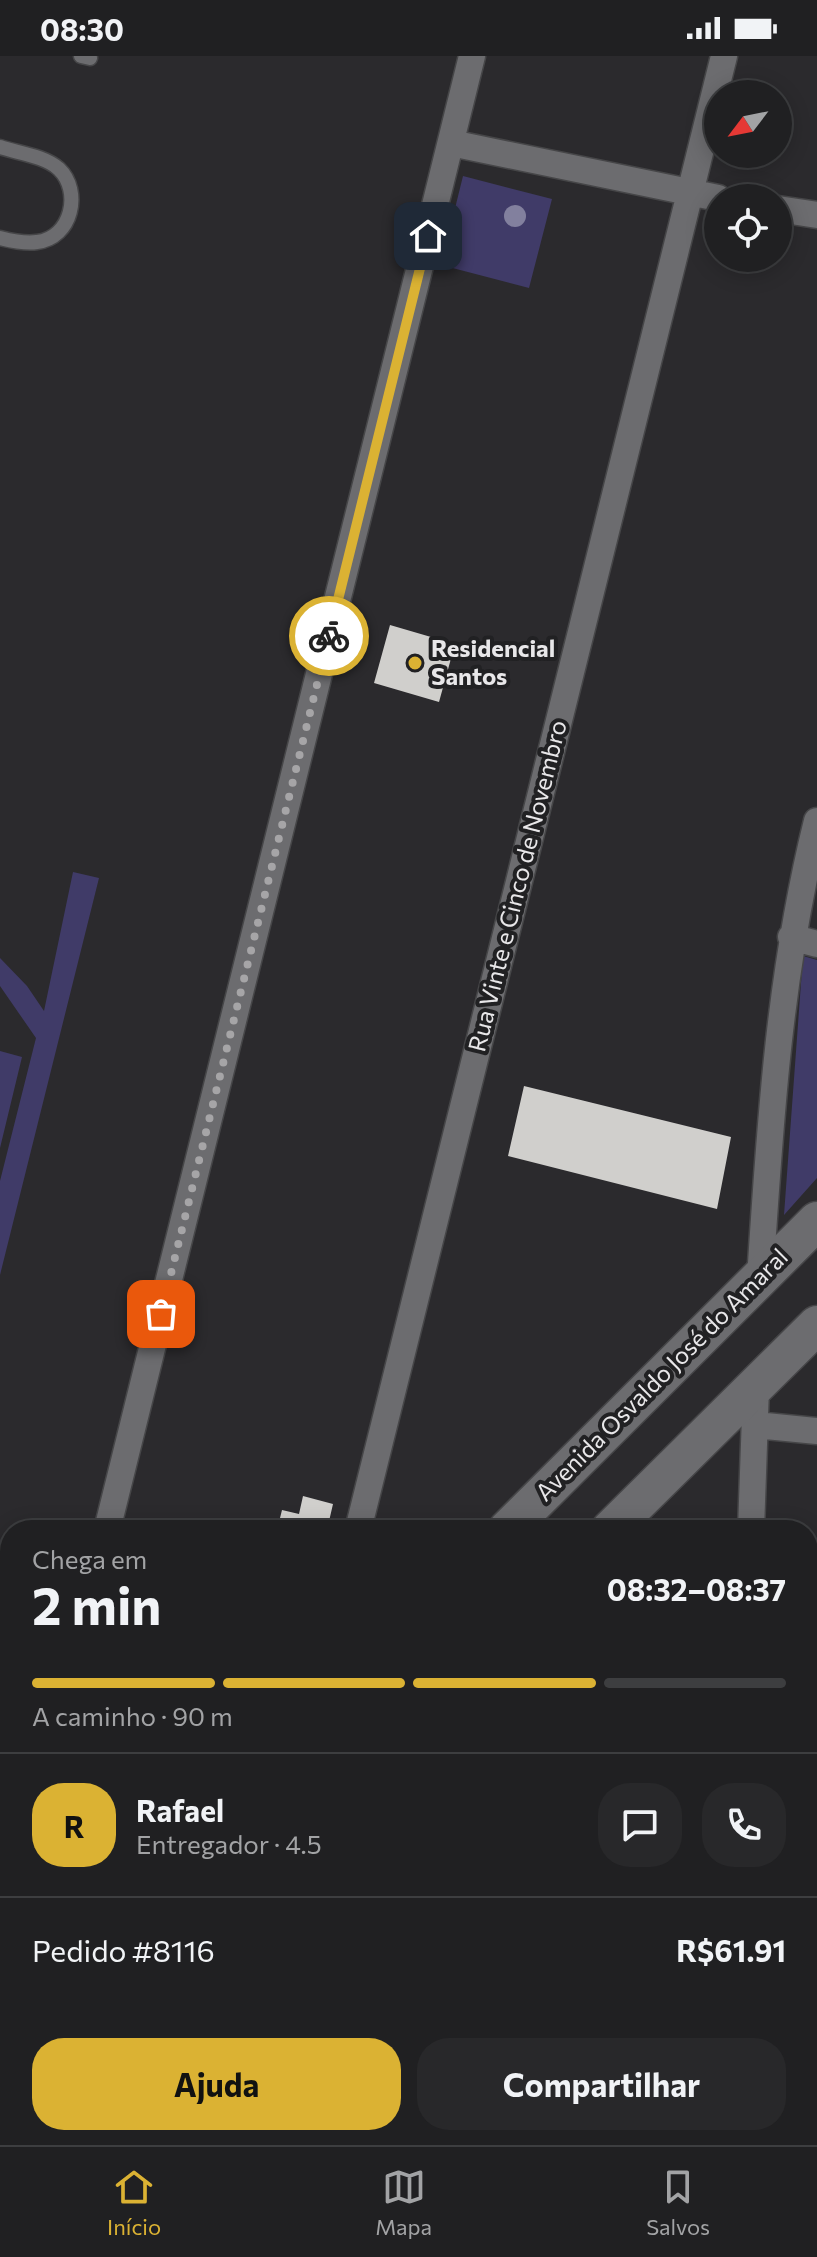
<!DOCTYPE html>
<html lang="pt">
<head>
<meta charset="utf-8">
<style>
	:root { --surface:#202022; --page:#28282a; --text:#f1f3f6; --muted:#a2a3a5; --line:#3d3e40; --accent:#dbb233 }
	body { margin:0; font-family:Commissioner,sans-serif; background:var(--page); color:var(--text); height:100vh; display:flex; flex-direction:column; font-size:30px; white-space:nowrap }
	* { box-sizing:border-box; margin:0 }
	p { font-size:26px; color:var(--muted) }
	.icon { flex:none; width:44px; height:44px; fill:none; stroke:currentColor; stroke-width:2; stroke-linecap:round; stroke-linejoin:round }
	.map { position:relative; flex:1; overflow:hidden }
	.panel { position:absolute; left:0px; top:1464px; width:818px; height:626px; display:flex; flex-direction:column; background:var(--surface); border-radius:32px 32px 0 0; box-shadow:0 4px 20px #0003,0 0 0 2px var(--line) }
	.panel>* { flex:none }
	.needle { width:52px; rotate:238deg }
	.buttons { position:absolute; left:704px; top:24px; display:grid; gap:16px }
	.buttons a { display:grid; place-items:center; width:88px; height:88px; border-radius:50%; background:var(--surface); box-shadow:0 4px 20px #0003,0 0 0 2px var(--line); font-size:40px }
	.pin { position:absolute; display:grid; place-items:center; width:68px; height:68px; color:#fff; margin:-34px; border-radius:16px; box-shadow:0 4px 12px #0006 }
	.courier { position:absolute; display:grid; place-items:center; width:80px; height:80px; margin:-40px; border:6px solid #dbb233; border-radius:50%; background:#fff; color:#222; box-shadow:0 2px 10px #0007 }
	.head em { font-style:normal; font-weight:700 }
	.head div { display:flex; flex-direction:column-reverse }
	.head { display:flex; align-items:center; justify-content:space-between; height:136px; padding:0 32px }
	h1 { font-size:52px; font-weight:700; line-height:60px }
	.bar { display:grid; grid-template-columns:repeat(4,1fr); gap:12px 8px; align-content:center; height:96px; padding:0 32px }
	.bar i { height:10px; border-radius:6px; background:var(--line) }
	.bar .selected { background:var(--accent) }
	.bar p { grid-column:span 4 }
	.line { display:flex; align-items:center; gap:20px; padding:0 32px; border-top:2px solid var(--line) }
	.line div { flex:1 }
	.round { display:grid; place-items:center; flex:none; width:84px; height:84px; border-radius:32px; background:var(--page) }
	.button { display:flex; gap:16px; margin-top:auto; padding:16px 32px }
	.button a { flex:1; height:92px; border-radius:32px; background:var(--accent); color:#111; font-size:32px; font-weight:700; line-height:92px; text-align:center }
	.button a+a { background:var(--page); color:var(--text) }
	.status { display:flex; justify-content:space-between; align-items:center; height:56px; padding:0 40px; background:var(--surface); direction:ltr }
	.status svg { height:22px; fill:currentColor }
	.tabs { display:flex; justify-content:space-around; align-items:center; height:112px; border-top:2px solid var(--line); background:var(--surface); font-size:22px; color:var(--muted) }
	.tabs a { display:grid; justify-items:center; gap:4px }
	.tabs .selected { color:var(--accent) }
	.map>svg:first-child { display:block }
</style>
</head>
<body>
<div class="status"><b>08:30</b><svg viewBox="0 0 49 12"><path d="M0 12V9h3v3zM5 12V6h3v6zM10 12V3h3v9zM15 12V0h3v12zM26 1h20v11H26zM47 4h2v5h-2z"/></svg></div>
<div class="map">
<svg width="817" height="2089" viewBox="0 0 817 2089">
	<rect width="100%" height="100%" fill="#2b2a2d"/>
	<path fill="#403b68" d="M 463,120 L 552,143 L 529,232 L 441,209 Z
		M 73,816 L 99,822 L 0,1219 L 0,1125 L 36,982 L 0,930 L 0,902 L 27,930 L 44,955 Z
		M 803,900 L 817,904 L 817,1122 L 784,1159 Z
		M 0,995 L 22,1001 L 0,1092 Z"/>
	<path fill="#d0cfcc" d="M 390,569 L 455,588 L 439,646 L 374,627 Z
		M 524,1030 L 731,1081 L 717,1153 L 508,1100 Z
		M 303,1440 L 333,1448 L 327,1474 L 277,1474 L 282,1454 L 299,1458 Z
		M 154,2080 L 195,2080 L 193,2089 L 152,2089 Z
		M 397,2080 L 428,2080 L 447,2089 L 393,2089 Z"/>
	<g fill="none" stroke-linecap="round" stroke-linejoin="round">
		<g stroke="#464648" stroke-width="17">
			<path id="lane" d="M 81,0 L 90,2
				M 0,91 C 18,97 45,100 59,113 C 82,135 72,182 37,186 C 25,188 12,185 0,182"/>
		</g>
		<g stroke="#464648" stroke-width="29">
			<path id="street" d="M 451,87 L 718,142
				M 778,153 L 817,159
				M 791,881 L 817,888
				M 760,1223 C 770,1067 779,918 817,765
				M 755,1369 L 817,1375
				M 107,1474 L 472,0
				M 358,1474 L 724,0
				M 751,1474 L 756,1331
				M 0,1627 L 10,1631
				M 808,1663 L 817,1664
				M 808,1985 L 817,1989
				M 808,2059 L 817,2039
				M 795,2089 L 799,2080"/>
		</g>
		<g stroke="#464648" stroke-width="41">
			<path id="secondary" d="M 507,1474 L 817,1165
				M 610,1474 L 817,1269
				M 230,2089 L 233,2080
				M 312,2089 L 316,2080"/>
		</g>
		<use href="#lane" stroke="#6c6c6f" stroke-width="14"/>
		<use href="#street" stroke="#6c6c6f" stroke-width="26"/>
		<use href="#secondary" stroke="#6c6c6f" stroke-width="38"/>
	</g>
	<circle fill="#82809e" cx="515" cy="160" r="11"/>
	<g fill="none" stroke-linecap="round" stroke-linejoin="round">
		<path stroke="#a6a5a7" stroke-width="8" stroke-dasharray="0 14.4" d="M 161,1258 L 329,580"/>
		<path stroke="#dbb233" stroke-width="10" d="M 329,580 L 428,180"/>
	</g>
	<circle fill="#dbb233" stroke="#212123" stroke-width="3" cx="415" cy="607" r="8"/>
	<g text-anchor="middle" stroke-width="8" stroke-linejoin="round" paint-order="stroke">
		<g font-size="24" font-weight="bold" fill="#e8e7e9" stroke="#212123" text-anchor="start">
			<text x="431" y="601">Residencial<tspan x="431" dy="28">Santos</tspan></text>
		</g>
		<g font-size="24" fill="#e8e7e9" stroke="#212123">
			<text transform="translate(518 830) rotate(-76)" y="8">Rua Vinte e Cinco de Novembro</text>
			<text transform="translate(662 1319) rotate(-45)" y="8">Avenida Osvaldo José do Amaral</text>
		</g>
	</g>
</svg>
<div class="buttons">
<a><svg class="needle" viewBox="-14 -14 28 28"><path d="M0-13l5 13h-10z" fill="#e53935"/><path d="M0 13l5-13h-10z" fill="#a2a3a5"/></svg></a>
<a><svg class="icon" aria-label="locate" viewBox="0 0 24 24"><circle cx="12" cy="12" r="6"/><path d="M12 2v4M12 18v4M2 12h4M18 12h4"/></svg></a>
</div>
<div class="pin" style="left:161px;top:1258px;background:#ea580c"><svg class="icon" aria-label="bag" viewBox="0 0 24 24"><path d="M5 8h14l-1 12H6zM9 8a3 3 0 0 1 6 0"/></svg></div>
<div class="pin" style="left:428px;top:180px;background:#1f2937"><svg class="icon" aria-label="home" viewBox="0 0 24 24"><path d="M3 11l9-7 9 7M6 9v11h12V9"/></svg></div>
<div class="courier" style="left:329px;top:580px"><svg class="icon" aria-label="bike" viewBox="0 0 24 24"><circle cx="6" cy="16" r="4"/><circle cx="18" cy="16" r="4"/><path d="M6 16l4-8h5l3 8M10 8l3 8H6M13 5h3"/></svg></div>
<section class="panel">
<div class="head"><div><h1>2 min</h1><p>Chega em</p></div><em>08:32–08:37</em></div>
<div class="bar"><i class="selected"></i><i class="selected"></i><i class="selected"></i><i></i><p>A caminho · 90 m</p></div>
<div class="line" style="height:144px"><b class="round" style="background:var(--accent);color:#111">R</b><div><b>Rafael</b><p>Entregador · 4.5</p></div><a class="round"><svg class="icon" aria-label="chat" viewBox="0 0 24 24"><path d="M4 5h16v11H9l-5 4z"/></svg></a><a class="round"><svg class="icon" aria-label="phone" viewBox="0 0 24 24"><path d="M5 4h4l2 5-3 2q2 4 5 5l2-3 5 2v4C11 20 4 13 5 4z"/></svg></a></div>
<div class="line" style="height:104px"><div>Pedido #8116</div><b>R$61.91</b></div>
<div class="button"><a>Ajuda</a><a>Compartilhar</a></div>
</section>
</div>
<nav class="tabs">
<a class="selected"><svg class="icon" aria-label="home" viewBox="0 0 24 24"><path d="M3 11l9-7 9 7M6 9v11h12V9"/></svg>Início</a>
<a><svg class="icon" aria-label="map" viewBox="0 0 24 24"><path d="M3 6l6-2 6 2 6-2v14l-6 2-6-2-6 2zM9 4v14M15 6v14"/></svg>Mapa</a>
<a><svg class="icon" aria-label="saved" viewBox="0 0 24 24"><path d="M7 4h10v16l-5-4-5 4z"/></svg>Salvos</a>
</nav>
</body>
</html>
